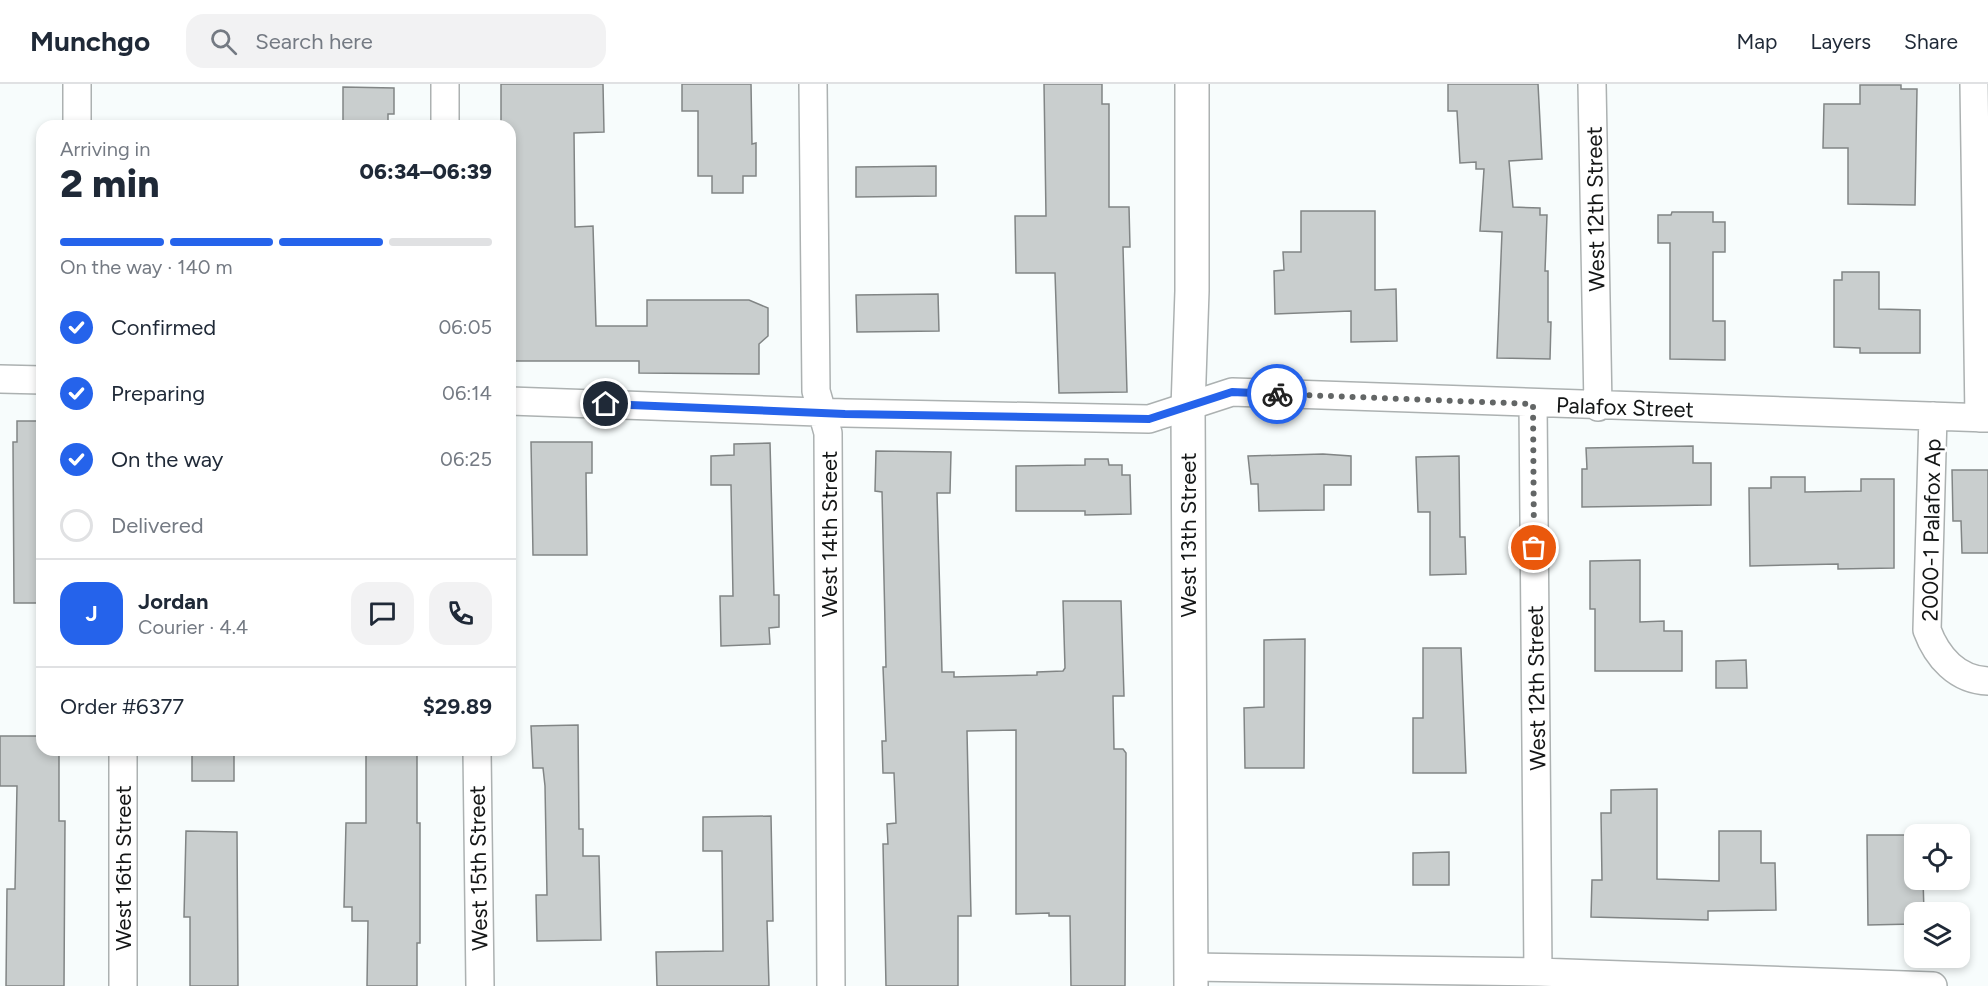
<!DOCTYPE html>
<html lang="en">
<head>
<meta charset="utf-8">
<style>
	:root { --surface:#fff; --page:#f2f2f3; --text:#1f2937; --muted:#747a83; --line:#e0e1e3; --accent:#2563eb }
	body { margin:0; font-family:Figtree,sans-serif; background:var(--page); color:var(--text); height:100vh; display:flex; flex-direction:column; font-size:22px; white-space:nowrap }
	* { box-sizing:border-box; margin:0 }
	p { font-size:20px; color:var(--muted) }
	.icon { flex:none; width:33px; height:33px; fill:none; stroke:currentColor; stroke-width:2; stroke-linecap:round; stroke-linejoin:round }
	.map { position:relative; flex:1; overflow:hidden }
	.details { position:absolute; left:36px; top:36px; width:480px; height:636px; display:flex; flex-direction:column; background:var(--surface); border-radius:18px; box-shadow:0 3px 9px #0003 }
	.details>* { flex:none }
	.controls { position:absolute; left:1904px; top:740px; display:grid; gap:12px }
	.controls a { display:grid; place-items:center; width:66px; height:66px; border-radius:12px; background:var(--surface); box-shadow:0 3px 9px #0003; font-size:30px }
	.pin { position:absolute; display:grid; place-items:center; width:51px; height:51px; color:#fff; margin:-26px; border:3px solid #fff; border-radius:50%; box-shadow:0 2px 6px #0007 }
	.courier { position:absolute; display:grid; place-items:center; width:60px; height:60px; margin:-30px; border:4px solid #2563eb; border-radius:50%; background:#fff; color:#222; box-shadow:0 2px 8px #0007 }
	.head em { font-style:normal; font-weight:800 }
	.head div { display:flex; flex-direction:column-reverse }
	.head { display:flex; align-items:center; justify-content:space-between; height:102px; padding:0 24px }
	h1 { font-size:39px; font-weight:800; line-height:45px }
	.bar { display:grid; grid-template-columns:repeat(4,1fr); gap:9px 6px; align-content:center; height:72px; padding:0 24px }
	.bar i { height:8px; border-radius:4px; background:var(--line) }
	.bar .current { background:var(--accent) }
	.bar p { grid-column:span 4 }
	.line { display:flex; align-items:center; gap:15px; padding:0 24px; border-top:2px solid var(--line) }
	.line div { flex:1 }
	.round { display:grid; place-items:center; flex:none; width:63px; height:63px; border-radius:18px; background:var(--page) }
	ol { padding:0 24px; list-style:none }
	li { display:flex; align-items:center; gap:18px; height:66px }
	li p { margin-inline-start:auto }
	li .icon { padding:6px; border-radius:50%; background:var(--accent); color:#fff; stroke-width:4 }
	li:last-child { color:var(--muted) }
	li i { width:33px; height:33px; border:3px solid var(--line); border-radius:50% }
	header { display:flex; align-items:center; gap:36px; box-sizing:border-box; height:84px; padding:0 30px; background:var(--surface); border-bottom:2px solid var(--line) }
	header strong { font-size:28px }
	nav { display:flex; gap:33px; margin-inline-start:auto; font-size:21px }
	.search { width:420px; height:54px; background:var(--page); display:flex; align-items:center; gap:15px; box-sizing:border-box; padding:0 21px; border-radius:18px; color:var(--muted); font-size:22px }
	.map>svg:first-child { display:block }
</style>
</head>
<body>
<header>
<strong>Munchgo</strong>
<div class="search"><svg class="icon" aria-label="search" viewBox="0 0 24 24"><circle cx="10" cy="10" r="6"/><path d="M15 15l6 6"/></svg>Search here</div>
<nav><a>Map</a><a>Layers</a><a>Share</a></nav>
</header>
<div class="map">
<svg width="1988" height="902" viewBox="0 0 1988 902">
	<rect width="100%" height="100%" fill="#f7fcfc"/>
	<path fill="#c9cece" stroke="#818585" stroke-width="1.5" d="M 501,0 L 603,0 L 604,48 L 574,49 L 575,143 L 593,142 L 596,242 L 647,242 L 647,216 L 749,216 L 768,224 L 768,252 L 759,260 L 759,290 L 639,289 L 639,277 L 513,277 L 513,203 L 510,204 L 510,42 L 501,42 Z
		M 682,0 L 751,0 L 752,60 L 756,59 L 756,92 L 743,92 L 743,109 L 712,109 L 712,92 L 698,92 L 698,27 L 682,27 Z
		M 1044,0 L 1102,0 L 1102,20 L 1109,20 L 1109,123 L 1129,123 L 1130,163 L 1123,163 L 1127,308 L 1059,309 L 1055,189 L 1016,189 L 1015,132 L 1046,132 Z
		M 1448,0 L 1538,0 L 1542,75 L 1509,77 L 1513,123 L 1540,124 L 1540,131 L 1547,131 L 1545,187 L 1548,187 L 1548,238 L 1551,238 L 1550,275 L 1497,274 L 1502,148 L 1480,147 L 1484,85 L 1476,85 L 1476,78 L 1460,79 L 1457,27 L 1448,27 Z
		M 1860,1 L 1901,1 L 1901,5 L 1917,5 L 1915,121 L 1848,120 L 1848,64 L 1823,64 L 1824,20 L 1860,20 Z
		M 343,3 L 394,4 L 394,30 L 388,30 L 388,42 L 343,42 Z
		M 936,82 L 936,112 L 856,113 L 856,83 Z
		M 1301,127 L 1375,127 L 1375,206 L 1396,205 L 1397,257 L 1351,258 L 1351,227 L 1275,230 L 1274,187 L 1284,186 L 1283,168 L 1301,168 Z
		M 1672,128 L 1713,128 L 1713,138 L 1725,138 L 1725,168 L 1713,168 L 1713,237 L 1725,237 L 1725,276 L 1670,275 L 1670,159 L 1658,159 L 1658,131 L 1671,131 Z
		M 1842,188 L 1879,188 L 1879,225 L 1920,226 L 1920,269 L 1860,269 L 1860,264 L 1834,263 L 1834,196 L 1842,196 Z
		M 938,210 L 939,247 L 857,248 L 856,211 Z
		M 17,337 L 42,337 L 42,519 L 14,519 L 13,358 L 17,358 Z
		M 531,358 L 592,358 L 592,389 L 586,389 L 587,471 L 533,471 Z
		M 770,359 L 774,511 L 779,511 L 779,543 L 769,544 L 770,560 L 721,562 L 720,512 L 733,512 L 731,401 L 711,401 L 711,372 L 734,371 L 734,360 Z
		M 1693,362 L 1693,379 L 1711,379 L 1711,421 L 1582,423 L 1582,385 L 1587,385 L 1586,364 Z
		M 876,367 L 951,368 L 950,409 L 937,409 L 942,588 L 954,588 L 954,593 L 1037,591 L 1037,588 L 1063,587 L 1065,584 L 1063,517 L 1121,517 L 1124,612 L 1113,612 L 1114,665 L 1123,665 L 1126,669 L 1125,902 L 1071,902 L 1070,832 L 1049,832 L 1049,829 L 1016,830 L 1016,646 L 967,647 L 971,832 L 958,832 L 958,902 L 886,902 L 883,760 L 888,760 L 887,740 L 896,739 L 894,689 L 883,689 L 882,657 L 886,657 L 883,583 L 886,583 L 882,408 L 875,407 Z
		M 1323,370 L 1351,372 L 1351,401 L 1324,401 L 1324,426 L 1259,427 L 1258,400 L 1251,400 L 1248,372 Z
		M 1459,372 L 1460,453 L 1465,453 L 1466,490 L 1430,491 L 1430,428 L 1418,428 L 1416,373 Z
		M 1085,375 L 1108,375 L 1109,381 L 1122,381 L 1122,391 L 1130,391 L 1131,430 L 1085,431 L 1085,427 L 1016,427 L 1016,382 L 1085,381 Z
		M 1952,386 L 1988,386 L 1988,469 L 1962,469 L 1961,437 L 1953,437 Z
		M 1771,393 L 1805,393 L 1805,408 L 1861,407 L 1861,395 L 1894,395 L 1894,484 L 1838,485 L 1838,480 L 1750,482 L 1749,404 L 1771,404 Z
		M 1640,476 L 1640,538 L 1664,537 L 1664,547 L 1682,547 L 1682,587 L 1595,587 L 1595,525 L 1590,525 L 1590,477 Z
		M 1305,555 L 1304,684 L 1245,684 L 1244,624 L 1264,623 L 1264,556 Z
		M 1423,564 L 1461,564 L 1466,689 L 1413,689 L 1413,634 L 1423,634 Z
		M 1746,576 L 1747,604 L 1716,604 L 1716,577 Z
		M 578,641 L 579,745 L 583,745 L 583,772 L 599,772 L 601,856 L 537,857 L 536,811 L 547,811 L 545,702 L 543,684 L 533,684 L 531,642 Z
		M 0,652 L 42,652 L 42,666 L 59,666 L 59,737 L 65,737 L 64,902 L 6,902 L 7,805 L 15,805 L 17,702 L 0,702 Z
		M 192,666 L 234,666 L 234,697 L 192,697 Z
		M 366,666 L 401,666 L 401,669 L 417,669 L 417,739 L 420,739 L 420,859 L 417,859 L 417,902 L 367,902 L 368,837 L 352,837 L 352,823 L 344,823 L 346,739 L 366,739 Z
		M 1657,705 L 1657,795 L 1719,797 L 1719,747 L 1761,747 L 1761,779 L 1775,779 L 1776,826 L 1708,827 L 1708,836 L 1591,833 L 1592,796 L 1602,796 L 1601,729 L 1611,729 L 1611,706 Z
		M 771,732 L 773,837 L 767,837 L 769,902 L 657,902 L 656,868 L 723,867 L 722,767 L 703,767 L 703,733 Z
		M 186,747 L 237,748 L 238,902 L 190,902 L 190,833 L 184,833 Z
		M 1867,751 L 1908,751 L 1908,761 L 1914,761 L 1914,795 L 1923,795 L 1924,828 L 1914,828 L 1914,840 L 1868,841 Z
		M 1449,768 L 1449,801 L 1413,801 L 1413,769 Z"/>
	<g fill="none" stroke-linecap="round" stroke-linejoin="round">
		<g stroke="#acb1b1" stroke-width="30">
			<path id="street" d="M 77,0 L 77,42
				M 445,0 L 445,42
				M 813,0 L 816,307 L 828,349 L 831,902
				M 1592,0 L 1598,323
				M 1974,0 L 1979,334
				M 0,295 L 42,296
				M 510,317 L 845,329 L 1149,335 L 1232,308 L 1988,334
				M 1533,320 L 1538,888
				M 1933,332 L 1927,546 C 1937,573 1957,596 1988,597
				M 123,666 L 123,902
				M 477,666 L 480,902
				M 1191,883 L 1538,888 L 1933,902"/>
		</g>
		<g stroke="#acb1b1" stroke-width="36">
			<path id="secondary" d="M 1191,902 L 1188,324 L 1192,207 L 1192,0"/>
		</g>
		<use href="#street" stroke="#fff" stroke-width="27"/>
		<use href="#secondary" stroke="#fff" stroke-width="33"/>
	</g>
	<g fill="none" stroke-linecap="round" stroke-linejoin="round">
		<path stroke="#636666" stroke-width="6" stroke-dasharray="0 10.8" d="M 1277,310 L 1533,320 L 1534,464"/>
		<path stroke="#2563eb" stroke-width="8" d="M 606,320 L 845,330 L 1149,335 L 1232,308 L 1277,310"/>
	</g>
	<g text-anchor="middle" stroke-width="5" stroke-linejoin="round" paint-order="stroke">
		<g font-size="22" fill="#141616" stroke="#fff">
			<text transform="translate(1595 125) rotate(-91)" y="8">West 12th Street</text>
			<text transform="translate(1625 323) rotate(2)" y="8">Palafox Street</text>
			<text transform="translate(1931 446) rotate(-89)" y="8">2000-1 Palafox Ap</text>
			<text transform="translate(829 450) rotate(-90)" y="8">West 14th Street</text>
			<text transform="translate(1188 451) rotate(-90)" y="8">West 13th Street</text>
			<text transform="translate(1536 604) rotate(-91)" y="8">West 12th Street</text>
			<text transform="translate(123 784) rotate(-90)" y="8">West 16th Street</text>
			<text transform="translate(478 784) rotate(-91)" y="8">West 15th Street</text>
		</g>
	</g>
</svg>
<div class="controls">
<a><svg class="icon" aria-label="locate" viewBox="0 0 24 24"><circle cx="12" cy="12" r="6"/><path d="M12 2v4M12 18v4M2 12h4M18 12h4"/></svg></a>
<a><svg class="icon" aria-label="layers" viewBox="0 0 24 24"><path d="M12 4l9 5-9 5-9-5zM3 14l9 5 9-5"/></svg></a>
</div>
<div class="pin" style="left:1534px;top:464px;background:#ea580c"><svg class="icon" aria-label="bag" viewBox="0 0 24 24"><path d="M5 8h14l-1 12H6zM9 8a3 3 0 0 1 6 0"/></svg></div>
<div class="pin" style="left:606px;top:320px;background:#1f2937"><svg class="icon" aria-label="home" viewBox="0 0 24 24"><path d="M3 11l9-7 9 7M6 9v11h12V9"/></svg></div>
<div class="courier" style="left:1277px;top:310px"><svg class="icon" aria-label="bike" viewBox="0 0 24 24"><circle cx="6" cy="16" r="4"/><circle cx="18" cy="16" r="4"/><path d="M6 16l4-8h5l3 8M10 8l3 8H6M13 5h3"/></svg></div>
<section class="details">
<div class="head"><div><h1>2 min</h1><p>Arriving in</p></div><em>06:34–06:39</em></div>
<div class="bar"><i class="current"></i><i class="current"></i><i class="current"></i><i></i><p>On the way · 140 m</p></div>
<ol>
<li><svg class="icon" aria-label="check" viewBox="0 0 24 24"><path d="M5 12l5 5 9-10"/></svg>Confirmed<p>06:05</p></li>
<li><svg class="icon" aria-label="check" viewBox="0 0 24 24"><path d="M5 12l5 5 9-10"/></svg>Preparing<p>06:14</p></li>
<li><svg class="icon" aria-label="check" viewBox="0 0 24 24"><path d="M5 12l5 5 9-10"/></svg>On the way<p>06:25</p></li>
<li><i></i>Delivered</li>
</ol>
<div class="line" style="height:108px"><b class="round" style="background:var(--accent);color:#fff">J</b><div><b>Jordan</b><p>Courier · 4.4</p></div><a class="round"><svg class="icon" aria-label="chat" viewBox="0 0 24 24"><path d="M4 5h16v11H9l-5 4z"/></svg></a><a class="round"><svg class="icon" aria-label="phone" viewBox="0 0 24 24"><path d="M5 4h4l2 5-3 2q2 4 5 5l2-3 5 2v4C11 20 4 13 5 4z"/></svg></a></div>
<div class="line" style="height:78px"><div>Order #6377</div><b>$29.89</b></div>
</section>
</div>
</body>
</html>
